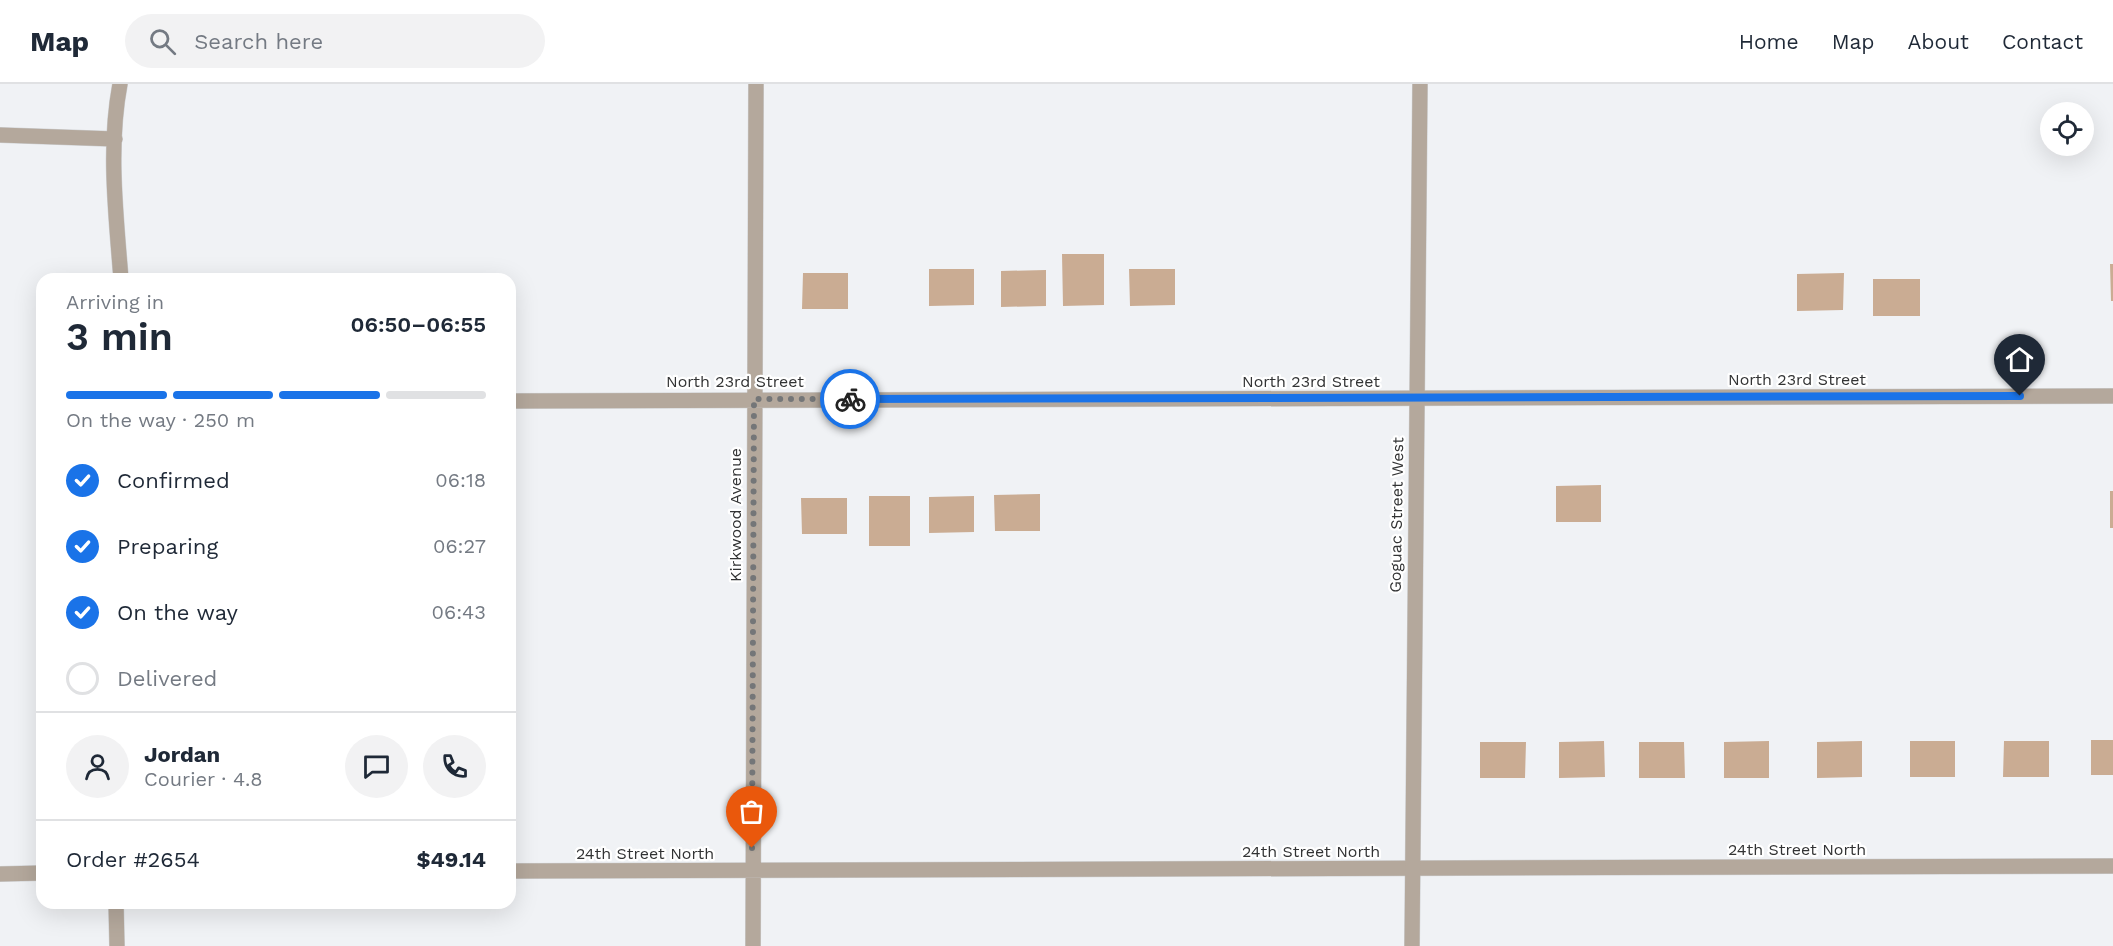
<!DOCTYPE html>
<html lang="en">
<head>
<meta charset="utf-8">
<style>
	:root { --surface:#fff; --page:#f2f2f3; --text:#1f2937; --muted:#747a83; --line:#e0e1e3; --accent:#1a73e8 }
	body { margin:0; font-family:"Work Sans",sans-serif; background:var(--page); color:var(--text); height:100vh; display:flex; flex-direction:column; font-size:22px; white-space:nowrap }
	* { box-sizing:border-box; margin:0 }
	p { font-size:20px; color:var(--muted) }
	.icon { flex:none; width:33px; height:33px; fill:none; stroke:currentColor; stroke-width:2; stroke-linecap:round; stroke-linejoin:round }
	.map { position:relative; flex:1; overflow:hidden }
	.details { position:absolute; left:36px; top:189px; width:480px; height:636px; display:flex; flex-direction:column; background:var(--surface); border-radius:18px; box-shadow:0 6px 24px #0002 }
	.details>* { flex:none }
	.tools { position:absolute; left:2040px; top:18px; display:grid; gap:12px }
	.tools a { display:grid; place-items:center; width:54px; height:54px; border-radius:50%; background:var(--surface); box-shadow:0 6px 24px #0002; font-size:30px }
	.pin { position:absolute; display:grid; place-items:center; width:51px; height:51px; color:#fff; margin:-62px -26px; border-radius:50% 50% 50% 0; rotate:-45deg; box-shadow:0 0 6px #0007 }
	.pin .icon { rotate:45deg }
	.courier { position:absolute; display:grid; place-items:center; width:60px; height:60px; margin:-30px; border:4px solid #1a73e8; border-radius:50%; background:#fff; color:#222; box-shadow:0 2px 8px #0007 }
	.head em { font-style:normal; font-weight:600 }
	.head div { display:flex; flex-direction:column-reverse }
	.head { display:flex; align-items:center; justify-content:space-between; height:102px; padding:0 30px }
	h1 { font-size:39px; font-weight:600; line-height:45px }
	.bar { display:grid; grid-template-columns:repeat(4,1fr); gap:9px 6px; align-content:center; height:72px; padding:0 30px }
	.bar i { height:8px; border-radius:4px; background:var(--line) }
	.bar .selected { background:var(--accent) }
	.bar p { grid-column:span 4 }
	.line { display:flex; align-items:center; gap:15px; padding:0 30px; border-top:2px solid var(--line) }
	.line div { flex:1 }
	.round { display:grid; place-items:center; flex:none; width:63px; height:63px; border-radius:32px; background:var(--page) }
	ol { padding:0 30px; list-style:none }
	li { display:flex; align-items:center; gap:18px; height:66px }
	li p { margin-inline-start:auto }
	li .icon { padding:6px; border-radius:50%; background:var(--accent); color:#fff; stroke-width:4 }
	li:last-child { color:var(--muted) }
	li i { width:33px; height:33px; border:3px solid var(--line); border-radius:50% }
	header { display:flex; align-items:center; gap:36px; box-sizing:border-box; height:84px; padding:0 30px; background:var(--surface); border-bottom:2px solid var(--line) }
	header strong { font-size:28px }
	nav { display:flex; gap:33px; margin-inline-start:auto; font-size:21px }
	.search { width:420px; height:54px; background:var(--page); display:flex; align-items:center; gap:15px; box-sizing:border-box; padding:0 21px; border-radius:33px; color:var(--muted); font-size:22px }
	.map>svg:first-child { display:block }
</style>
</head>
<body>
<header>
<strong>Map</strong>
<div class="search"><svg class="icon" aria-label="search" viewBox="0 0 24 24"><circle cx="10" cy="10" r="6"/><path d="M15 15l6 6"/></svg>Search here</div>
<nav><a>Home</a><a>Map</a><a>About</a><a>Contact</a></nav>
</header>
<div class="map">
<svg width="2113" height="862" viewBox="0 0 2113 862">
	<rect width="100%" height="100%" fill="#f0f2f5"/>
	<path fill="#caac93" d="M 1062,170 L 1104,170 L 1104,221 L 1063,222 Z
		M 2110,180 L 2113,180 L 2113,217 L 2111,217 Z
		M 929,185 L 974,185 L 974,221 L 929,222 Z
		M 1129,185 L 1175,185 L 1175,221 L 1130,222 Z
		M 1046,186 L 1046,222 L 1001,223 L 1001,187 Z
		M 803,189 L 848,189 L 848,225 L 802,225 Z
		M 1844,189 L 1843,226 L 1797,227 L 1797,190 Z
		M 1873,195 L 1920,195 L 1920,232 L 1873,232 Z
		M 1601,401 L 1601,438 L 1556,438 L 1556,402 Z
		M 2110,407 L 2113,407 L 2113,444 L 2110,444 Z
		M 1040,410 L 1040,447 L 995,447 L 994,411 Z
		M 869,412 L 910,412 L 910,462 L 869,462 Z
		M 974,412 L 974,448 L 929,449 L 929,413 Z
		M 801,414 L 847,414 L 847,450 L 802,450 Z
		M 2091,656 L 2113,656 L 2113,691 L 2091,691 Z
		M 1604,657 L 1605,693 L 1559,694 L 1559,658 Z
		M 1769,657 L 1769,694 L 1724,694 L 1724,658 Z
		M 1862,657 L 1862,693 L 1817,694 L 1817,658 Z
		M 1910,657 L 1955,657 L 1955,693 L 1910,693 Z
		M 2004,657 L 2049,657 L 2049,693 L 2003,693 Z
		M 1480,658 L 1526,658 L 1525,694 L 1480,694 Z
		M 1639,658 L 1684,658 L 1685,694 L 1639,694 Z"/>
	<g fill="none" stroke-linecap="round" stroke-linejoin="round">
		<g stroke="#ced0d2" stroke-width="16">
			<path id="minor" d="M 120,0 C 108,63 116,131 121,195
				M 0,51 L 115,55
				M 510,317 L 2113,312
				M 510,787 L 2113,782
				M 0,790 L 42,789
				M 116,819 L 117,862
				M 753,862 L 756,0"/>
		</g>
		<g stroke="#ced0d2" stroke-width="16">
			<path id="tertiary" d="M 1412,862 L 1420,0"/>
		</g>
		<use href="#minor" stroke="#b4a89c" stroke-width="15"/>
		<use href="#tertiary" stroke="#b4a89c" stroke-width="15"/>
	</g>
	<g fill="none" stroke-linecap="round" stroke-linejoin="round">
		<path stroke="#747678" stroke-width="6" stroke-dasharray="0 10.8" d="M 752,764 L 754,315 L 850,315"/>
		<path stroke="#1a73e8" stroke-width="8" d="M 850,315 L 2020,312"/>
	</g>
	<g text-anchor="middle" stroke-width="4.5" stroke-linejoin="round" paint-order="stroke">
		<g font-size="16" fill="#323334" stroke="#fff">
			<text x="1797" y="301">North 23rd Street</text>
			<text x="735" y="303">North 23rd Street</text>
			<text x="1311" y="303">North 23rd Street</text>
			<text transform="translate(735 431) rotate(-90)" y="6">Kirkwood Avenue</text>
			<text transform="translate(1396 431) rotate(-89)" y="6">Goguac Street West</text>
			<text x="1797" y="771">24th Street North</text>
			<text x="1311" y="773">24th Street North</text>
			<text x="645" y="775">24th Street North</text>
		</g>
	</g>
</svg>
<div class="tools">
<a><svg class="icon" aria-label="locate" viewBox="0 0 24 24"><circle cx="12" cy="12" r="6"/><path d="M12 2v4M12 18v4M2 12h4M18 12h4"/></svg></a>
</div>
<div class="pin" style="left:752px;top:764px;background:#ea580c"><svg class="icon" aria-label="bag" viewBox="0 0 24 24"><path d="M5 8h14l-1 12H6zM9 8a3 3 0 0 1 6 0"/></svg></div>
<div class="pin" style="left:2020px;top:312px;background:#1f2937"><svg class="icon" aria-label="home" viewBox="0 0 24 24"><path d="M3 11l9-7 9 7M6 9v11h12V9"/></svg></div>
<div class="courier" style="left:850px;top:315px"><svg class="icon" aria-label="bike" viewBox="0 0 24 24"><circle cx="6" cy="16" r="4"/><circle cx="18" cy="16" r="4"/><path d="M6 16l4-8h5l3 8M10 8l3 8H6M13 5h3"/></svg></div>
<section class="details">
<div class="head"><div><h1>3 min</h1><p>Arriving in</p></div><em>06:50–06:55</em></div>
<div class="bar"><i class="selected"></i><i class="selected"></i><i class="selected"></i><i></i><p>On the way · 250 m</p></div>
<ol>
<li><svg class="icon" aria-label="check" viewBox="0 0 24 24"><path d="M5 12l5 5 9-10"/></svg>Confirmed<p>06:18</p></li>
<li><svg class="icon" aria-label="check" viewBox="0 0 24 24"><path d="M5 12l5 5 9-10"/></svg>Preparing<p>06:27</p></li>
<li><svg class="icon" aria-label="check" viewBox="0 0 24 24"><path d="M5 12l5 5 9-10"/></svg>On the way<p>06:43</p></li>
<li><i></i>Delivered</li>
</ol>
<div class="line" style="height:108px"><a class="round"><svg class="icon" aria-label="person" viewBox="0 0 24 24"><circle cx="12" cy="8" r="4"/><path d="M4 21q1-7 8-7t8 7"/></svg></a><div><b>Jordan</b><p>Courier · 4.8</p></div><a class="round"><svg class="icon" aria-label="chat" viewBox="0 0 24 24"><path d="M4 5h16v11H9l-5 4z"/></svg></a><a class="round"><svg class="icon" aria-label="phone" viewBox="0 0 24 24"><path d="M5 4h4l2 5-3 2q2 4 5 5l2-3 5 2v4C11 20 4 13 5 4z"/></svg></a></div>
<div class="line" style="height:78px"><div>Order #2654</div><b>$49.14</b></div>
</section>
</div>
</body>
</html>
